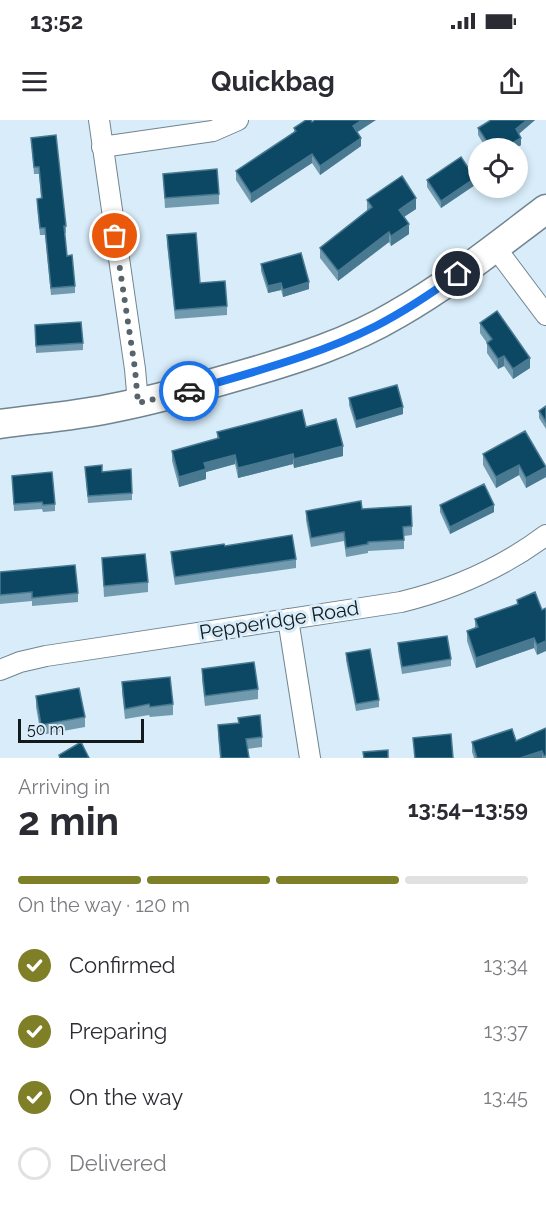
<!DOCTYPE html>
<html lang="en">
<head>
<meta charset="utf-8">
<style>
	:root { --surface:#fff; --page:#f7f7f7; --text:#2b2b33; --muted:#7c7c81; --line:#e1e1e2; --accent:#7e7f27 }
	body { margin:0; font-family:Raleway,sans-serif; background:var(--page); color:var(--text); height:100vh; display:flex; flex-direction:column; font-size:22px; white-space:nowrap }
	* { box-sizing:border-box; margin:0 }
	p { font-size:20px; color:var(--muted) }
	.icon { flex:none; width:33px; height:33px; fill:none; stroke:currentColor; stroke-width:2; stroke-linecap:round; stroke-linejoin:round }
	.map { position:relative; height:638px; overflow:hidden }
	.details { display:flex; flex-direction:column; background:var(--surface); flex:1 }
	.details>* { flex:none }
	.buttons { position:absolute; left:468px; top:18px; display:grid; gap:12px }
	.buttons a { display:grid; place-items:center; width:60px; height:60px; border-radius:50%; background:var(--surface); box-shadow:0 3px 9px #0003; font-size:30px }
	.scale { position:absolute; left:18px; bottom:15px; width:126px; box-sizing:border-box; padding-left:6px; border:3px solid #121a1e; border-top:0; font-size:16px; line-height:21px; white-space:nowrap; color:#121a1e; -webkit-text-stroke:4px #d8ecf9; paint-order:stroke }
	.pin { position:absolute; display:grid; place-items:center; width:51px; height:51px; color:#fff; margin:-26px; border:3px solid #fff; border-radius:50%; box-shadow:0 2px 6px #0007 }
	.courier { position:absolute; display:grid; place-items:center; width:60px; height:60px; margin:-30px; border:4px solid #1a73e8; border-radius:50%; background:#fff; color:#222; box-shadow:0 2px 8px #0007 }
	.headline em { font-style:normal; font-weight:700 }
	.headline div { display:flex; flex-direction:column-reverse }
	.headline { display:flex; align-items:center; justify-content:space-between; height:102px; padding:0 18px }
	h1 { font-size:39px; font-weight:700; line-height:45px }
	.bar { display:grid; grid-template-columns:repeat(4,1fr); gap:9px 6px; align-content:center; height:72px; padding:0 18px }
	.bar i { height:8px; border-radius:4px; background:var(--line) }
	.bar .on { background:var(--accent) }
	.bar p { grid-column:span 4 }
	ol { padding:0 18px; list-style:none }
	li { display:flex; align-items:center; gap:18px; height:66px }
	li p { margin-inline-start:auto }
	li .icon { padding:6px; border-radius:50%; background:var(--accent); color:#fff; stroke-width:4 }
	li:last-child { color:var(--muted) }
	li i { width:33px; height:33px; border:3px solid var(--line); border-radius:50% }
	.status { display:flex; justify-content:space-between; align-items:center; height:42px; padding:0 30px; background:var(--surface); direction:ltr }
	.status svg { height:16px; fill:currentColor }
	header { display:flex; justify-content:space-between; align-items:center; height:78px; padding:0 18px; background:var(--surface); font-size:27px; font-weight:700 }
	.map>svg:first-child { display:block }
</style>
</head>
<body>
<div class="status"><b>13:52</b><svg viewBox="0 0 49 12"><path d="M0 12V9h3v3zM5 12V6h3v6zM10 12V3h3v9zM15 12V0h3v12zM26 1h20v11H26zM47 4h2v5h-2z"/></svg></div>
<header><svg class="icon" aria-label="menu" viewBox="0 0 24 24"><path d="M4 6h16M4 12h16M4 18h16"/></svg>Quickbag<svg class="icon" aria-label="share" viewBox="0 0 24 24"><path d="M12 15V3M7 8l5-5 5 5M5 13v7h14v-7"/></svg></header>
<div class="map">
<svg width="546" height="638" viewBox="0 0 546 638">
	<rect width="100%" height="100%" fill="#d8ecf9"/>
	<g fill="none" stroke-linecap="round" stroke-linejoin="round">
		<g stroke="#71848f" stroke-width="22">
			<path id="street" d="M 99,0 L 135,249 L 138,283
				M 102,27 L 213,11 L 238,0
				M 495,127 L 546,195
				M 288,499 L 310,638
				M 0,550 L 20,542 L 46,536 L 401,482 C 454,469 502,448 546,415"/>
		</g>
		<g stroke="#71848f" stroke-width="31">
			<path id="secondary" d="M 0,304 C 36,299 73,296 108,289 C 155,280 200,267 245,254 C 297,239 350,222 397,194 C 450,164 498,125 546,89"/>
		</g>
		<use href="#street" stroke="#fff" stroke-width="20"/>
		<use href="#secondary" stroke="#fff" stroke-width="28"/>
	</g>
	<path fill="#729aae" d="M 491,0 L 535,0 L 519,14 L 521,25 L 516,28 L 486,28 L 478,15 L 478,8 Z
		M 312,2 L 357,12 L 361,26 L 320,55 L 312,43 L 251,83 L 236,60 L 236,51 L 294,13 L 294,8 Z
		M 31,18 L 66,106 L 66,113 L 64,113 L 67,136 L 75,166 L 75,173 L 51,175 L 45,115 L 40,115 L 37,86 L 37,79 L 41,78 L 39,54 L 34,54 Z
		M 163,54 L 219,74 L 219,84 L 165,88 Z
		M 427,60 L 475,65 L 441,88 L 427,67 Z
		M 367,80 L 416,89 L 404,97 L 409,114 L 391,126 L 389,122 L 338,161 L 320,138 L 320,128 L 367,91 Z
		M 167,115 L 200,163 L 227,186 L 227,195 L 175,199 L 167,124 Z
		M 261,144 L 309,169 L 283,177 L 281,170 L 268,173 L 261,151 Z
		M 480,203 L 530,248 L 513,259 L 504,246 L 498,249 L 487,233 L 487,223 L 480,213 Z
		M 35,205 L 83,223 L 83,230 L 36,233 Z
		M 349,278 L 403,294 L 356,308 L 349,285 Z
		M 546,286 L 546,309 L 539,298 L 539,291 Z
		M 306,307 L 343,336 L 294,348 L 293,344 L 238,358 L 235,344 L 206,352 L 206,359 L 179,367 L 172,341 L 172,331 L 217,319 L 217,312 Z
		M 525,311 L 546,357 L 526,368 L 519,355 L 496,368 L 483,345 L 483,334 Z
		M 85,347 L 102,352 L 132,373 L 132,380 L 88,383 Z
		M 12,356 L 55,384 L 55,391 L 43,392 L 42,389 L 14,391 Z
		M 440,385 L 494,392 L 450,414 L 440,392 Z
		M 362,389 L 412,406 L 412,415 L 404,416 L 404,429 L 368,431 L 368,433 L 346,437 L 344,421 L 311,427 L 306,400 L 306,391 Z
		M 225,426 L 296,439 L 296,448 L 175,465 L 171,441 L 171,432 Z
		M 102,438 L 148,462 L 148,472 L 104,477 Z
		M 0,452 L 78,473 L 78,482 L 32,486 L 32,481 L 0,484 Z
		M 517,480 L 542,490 L 537,535 L 534,528 L 476,548 L 467,521 L 467,511 L 475,508 L 475,499 L 517,484 Z
		M 398,523 L 451,539 L 451,546 L 402,554 L 398,530 Z
		M 346,533 L 379,580 L 379,587 L 356,591 L 346,540 Z
		M 202,549 L 258,569 L 258,579 L 205,586 L 202,560 Z
		M 122,562 L 173,584 L 173,595 L 150,597 L 149,595 L 125,599 L 122,572 Z
		M 36,576 L 85,597 L 85,607 L 41,615 L 36,587 Z
		M 238,598 L 262,617 L 262,627 L 247,629 L 249,638 L 220,638 L 218,615 L 218,605 L 238,603 Z
		M 546,608 L 546,638 L 474,638 L 472,632 L 472,622 L 516,621 Z"/>
	<path fill="#497991" d="M 362,0 L 376,0 L 353,15 L 353,6 Z
		M 527,0 L 535,0 L 516,16 L 516,9 Z
		M 361,18 L 361,26 L 320,55 L 320,46 Z
		M 521,18 L 521,25 L 516,28 L 504,28 Z
		M 312,34 L 312,43 L 251,83 L 251,74 Z
		M 475,58 L 475,65 L 441,88 L 441,81 Z
		M 416,78 L 416,89 L 399,100 L 399,90 Z
		M 409,104 L 409,114 L 391,126 L 391,116 Z
		M 389,112 L 389,122 L 338,161 L 338,151 Z
		M 309,162 L 309,169 L 283,177 L 283,170 Z
		M 281,163 L 281,170 L 268,173 L 268,166 Z
		M 504,236 L 504,246 L 498,249 L 498,239 Z
		M 530,238 L 530,248 L 513,259 L 513,249 Z
		M 403,287 L 403,294 L 356,308 L 356,301 Z
		M 343,326 L 343,336 L 294,348 L 294,339 Z
		M 293,334 L 293,344 L 238,358 L 238,348 Z
		M 235,335 L 235,344 L 206,352 L 206,359 L 179,367 L 179,357 L 204,343 Z
		M 519,345 L 519,355 L 496,368 L 496,357 Z
		M 546,347 L 546,357 L 526,368 L 526,358 Z
		M 494,385 L 494,392 L 450,414 L 450,407 Z
		M 534,518 L 534,528 L 476,548 L 476,538 Z
		M 546,521 L 546,531 L 537,535 L 537,525 Z
		M 542,631 L 542,638 L 520,638 Z"/>
	<path fill="#0c4864" stroke="#497991" stroke-width="1.5" d="M 306,0 L 311,0 L 312,2 L 315,0 L 362,0 L 353,6 L 361,18 L 320,46 L 312,34 L 251,74 L 236,51 L 296,11 L 294,8 Z
		M 491,0 L 527,0 L 516,9 L 521,18 L 504,28 L 491,28 L 478,8 Z
		M 56,15 L 66,106 L 64,106 L 67,136 L 72,135 L 75,166 L 51,168 L 45,108 L 40,108 L 37,79 L 42,78 L 39,47 L 34,47 L 31,18 Z
		M 461,37 L 475,58 L 441,81 L 427,60 Z
		M 217,49 L 219,74 L 165,78 L 163,54 Z
		M 402,56 L 416,78 L 399,90 L 409,104 L 391,116 L 389,112 L 338,151 L 320,128 L 372,87 L 367,80 Z
		M 196,113 L 200,163 L 225,161 L 227,186 L 175,190 L 167,115 Z
		M 301,133 L 309,162 L 283,170 L 281,163 L 268,166 L 261,144 Z
		M 497,191 L 530,238 L 513,249 L 504,236 L 498,239 L 487,223 L 492,219 L 480,203 Z
		M 81,202 L 83,223 L 36,226 L 35,205 Z
		M 397,265 L 403,287 L 356,301 L 349,278 Z
		M 546,286 L 546,302 L 539,291 Z
		M 302,290 L 306,307 L 336,299 L 343,326 L 294,339 L 293,334 L 238,348 L 235,335 L 204,343 L 206,349 L 179,357 L 172,331 L 219,318 L 217,312 Z
		M 525,311 L 546,347 L 526,358 L 519,345 L 496,357 L 483,334 Z
		M 102,345 L 102,352 L 131,349 L 132,373 L 88,376 L 85,347 Z
		M 52,352 L 55,384 L 43,385 L 42,382 L 14,384 L 12,356 Z
		M 484,364 L 494,385 L 450,407 L 440,385 Z
		M 361,381 L 362,389 L 411,386 L 412,406 L 403,407 L 404,420 L 368,422 L 368,424 L 346,428 L 344,412 L 311,418 L 306,391 Z
		M 292,415 L 296,439 L 175,457 L 171,432 L 224,424 L 225,426 Z
		M 145,434 L 148,462 L 104,466 L 102,438 Z
		M 75,445 L 78,473 L 32,478 L 32,472 L 0,475 L 0,452 Z
		M 535,472 L 542,490 L 546,488 L 546,521 L 537,525 L 534,518 L 476,538 L 467,511 L 478,507 L 475,499 L 518,484 L 517,480 Z
		M 447,516 L 451,539 L 402,547 L 398,523 Z
		M 370,529 L 379,580 L 356,584 L 346,533 Z
		M 254,542 L 258,569 L 205,576 L 202,549 Z
		M 170,557 L 173,584 L 150,587 L 149,584 L 125,589 L 122,562 Z
		M 79,568 L 85,597 L 41,605 L 36,576 Z
		M 260,595 L 262,617 L 246,619 L 249,638 L 221,638 L 218,605 L 239,603 L 238,598 Z
		M 546,608 L 546,635 L 544,636 L 542,631 L 520,638 L 477,638 L 472,622 L 512,609 L 516,621 Z
		M 451,614 L 453,638 L 415,638 L 413,618 Z
		M 81,622 L 89,638 L 60,638 L 59,635 Z
		M 388,630 L 388,638 L 364,638 L 363,632 Z"/>
	<g fill="none" stroke-linecap="round" stroke-linejoin="round">
		<path stroke="#57646b" stroke-width="6" stroke-dasharray="0 10.8" d="M 115,116 L 135,249 L 138,283 L 189,271"/>
		<path stroke="#1a73e8" stroke-width="8" d="M 189,271 C 252,252 317,236 376,206 C 405,191 432,173 458,154"/>
	</g>
	<g text-anchor="middle" stroke-width="6" stroke-linejoin="round" paint-order="stroke">
		<g font-size="20" fill="#121a1e" stroke="#d8ecf9">
			<text transform="translate(279 500) rotate(-9)" y="7">Pepperidge Road</text>
		</g>
	</g>
</svg>
<div class="buttons">
<a><svg class="icon" aria-label="locate" viewBox="0 0 24 24"><circle cx="12" cy="12" r="6"/><path d="M12 2v4M12 18v4M2 12h4M18 12h4"/></svg></a>
</div>
<div class="scale">50 m</div>
<div class="pin" style="left:115px;top:116px;background:#ea580c"><svg class="icon" aria-label="bag" viewBox="0 0 24 24"><path d="M5 8h14l-1 12H6zM9 8a3 3 0 0 1 6 0"/></svg></div>
<div class="pin" style="left:458px;top:154px;background:#1f2937"><svg class="icon" aria-label="home" viewBox="0 0 24 24"><path d="M3 11l9-7 9 7M6 9v11h12V9"/></svg></div>
<div class="courier" style="left:189px;top:271px"><svg class="icon" aria-label="car" viewBox="0 0 24 24"><path d="M5 17H2v-5l4-1 3-4h7l3 4 3 1v5h-3M9 17h6M6 11h13"/><circle cx="7" cy="17" r="2"/><circle cx="17" cy="17" r="2"/></svg></div>
</div>
<section class="details">
<div class="headline"><div><h1>2 min</h1><p>Arriving in</p></div><em>13:54–13:59</em></div>
<div class="bar"><i class="on"></i><i class="on"></i><i class="on"></i><i></i><p>On the way · 120 m</p></div>
<ol>
<li><svg class="icon" aria-label="check" viewBox="0 0 24 24"><path d="M5 12l5 5 9-10"/></svg>Confirmed<p>13:34</p></li>
<li><svg class="icon" aria-label="check" viewBox="0 0 24 24"><path d="M5 12l5 5 9-10"/></svg>Preparing<p>13:37</p></li>
<li><svg class="icon" aria-label="check" viewBox="0 0 24 24"><path d="M5 12l5 5 9-10"/></svg>On the way<p>13:45</p></li>
<li><i></i>Delivered</li>
</ol>
</section>
</body>
</html>
